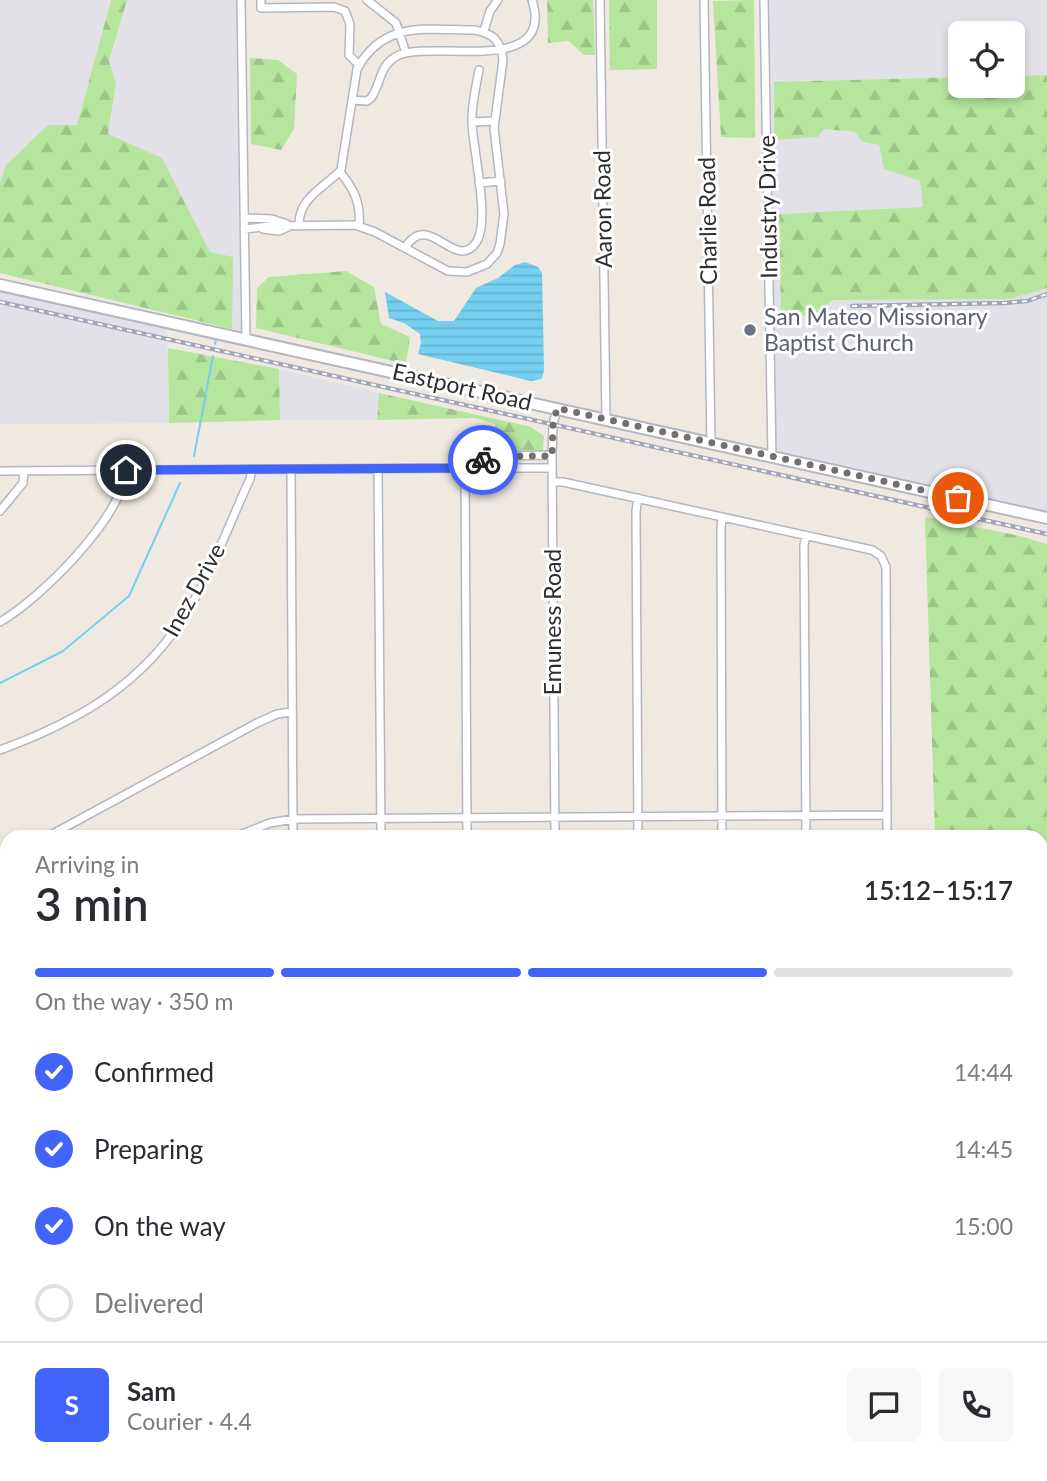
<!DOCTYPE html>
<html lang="en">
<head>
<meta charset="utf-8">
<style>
	:root { --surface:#fff; --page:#f7f7f7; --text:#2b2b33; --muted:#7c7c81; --line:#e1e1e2; --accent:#4264fb }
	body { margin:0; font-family:Lato,sans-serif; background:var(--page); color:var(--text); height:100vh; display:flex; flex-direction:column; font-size:26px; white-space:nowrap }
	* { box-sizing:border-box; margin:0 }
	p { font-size:23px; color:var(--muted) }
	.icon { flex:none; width:38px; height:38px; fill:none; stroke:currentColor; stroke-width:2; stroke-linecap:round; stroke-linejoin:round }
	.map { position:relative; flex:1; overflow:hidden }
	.drawer { position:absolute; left:0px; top:830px; width:1048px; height:653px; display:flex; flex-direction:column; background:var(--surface); border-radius:21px 21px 0 0; box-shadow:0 4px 10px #0003 }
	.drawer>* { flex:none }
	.fabs { position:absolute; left:948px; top:21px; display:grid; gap:14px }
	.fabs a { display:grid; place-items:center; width:77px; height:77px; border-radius:10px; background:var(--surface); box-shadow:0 4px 10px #0003; font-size:35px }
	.pin { position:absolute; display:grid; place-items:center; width:60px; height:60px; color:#fff; margin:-30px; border:4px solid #fff; border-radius:50%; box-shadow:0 2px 7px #0007 }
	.courier { position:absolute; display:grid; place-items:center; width:70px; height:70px; margin:-35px; border:5px solid #4264fb; border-radius:50%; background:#fff; color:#222; box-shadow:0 2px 9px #0007 }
	.overview em { font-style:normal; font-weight:600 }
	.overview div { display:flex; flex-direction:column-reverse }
	.overview { display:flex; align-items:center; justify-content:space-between; height:119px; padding:0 35px }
	h1 { font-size:46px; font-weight:600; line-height:52px }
	.bar { display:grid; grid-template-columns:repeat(4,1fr); gap:10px 7px; align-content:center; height:84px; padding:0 35px }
	.bar i { height:9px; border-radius:5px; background:var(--line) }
	.bar .selected { background:var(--accent) }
	.bar p { grid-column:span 4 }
	.line { display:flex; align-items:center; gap:18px; padding:0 35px; border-top:2px solid var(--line) }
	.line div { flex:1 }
	.round { display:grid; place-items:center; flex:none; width:74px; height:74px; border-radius:10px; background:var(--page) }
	ol { padding:0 35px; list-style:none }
	li { display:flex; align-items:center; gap:21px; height:77px }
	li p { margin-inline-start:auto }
	li .icon { padding:7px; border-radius:50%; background:var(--accent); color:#fff; stroke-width:4 }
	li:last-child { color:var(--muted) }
	li i { width:38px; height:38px; border:4px solid var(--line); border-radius:50% }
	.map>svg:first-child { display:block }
</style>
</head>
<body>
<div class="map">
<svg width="1047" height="1481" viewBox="0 0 1047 1481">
	<defs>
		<pattern id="forest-firs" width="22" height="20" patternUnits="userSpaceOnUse" patternTransform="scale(1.75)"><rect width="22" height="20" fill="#b6e59e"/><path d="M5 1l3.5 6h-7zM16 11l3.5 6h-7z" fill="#9dc588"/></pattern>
		<pattern id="wetland-marsh" width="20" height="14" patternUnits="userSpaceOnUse" patternTransform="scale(1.75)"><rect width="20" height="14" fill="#b6e59e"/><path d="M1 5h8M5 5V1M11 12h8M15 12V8" fill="none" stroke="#9dc588"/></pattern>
		<pattern id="water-rules" width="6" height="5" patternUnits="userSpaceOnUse" patternTransform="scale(1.75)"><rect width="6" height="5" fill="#75cff0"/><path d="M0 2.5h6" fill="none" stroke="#66b2ce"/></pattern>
	</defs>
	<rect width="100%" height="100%" fill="#efe9e1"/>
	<path fill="#e3e1e8" d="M 0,0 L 111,0 L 77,125 L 6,165 L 0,183 Z
		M 127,0 L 237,0 L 241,334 L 232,329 L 232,257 L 210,252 L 162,158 L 108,134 L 116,83 L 109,62 Z
		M 761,0 L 1047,0 L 1047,75 L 1013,76 L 1013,33 L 961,33 L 961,77 L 774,82 L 774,140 L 824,129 L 855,132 L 862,142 L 879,145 L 884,169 L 920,180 L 923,207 L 779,214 L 815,315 L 833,300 L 1010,299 L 1047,288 L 1047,512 L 768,451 Z
		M 0,288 L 167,326 L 169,423 L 0,424 Z
		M 279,369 L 379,393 L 377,420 L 280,420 Z"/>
	<path fill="url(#forest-firs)" d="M 111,0 L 127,0 L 109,61 L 116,83 L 108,134 L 162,158 L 210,252 L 233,257 L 232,329 L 0,273 L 0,183 L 6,165 L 48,125 L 77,125 Z
		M 547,0 L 593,0 L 595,55 L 584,55 L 569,41 L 548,43 Z
		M 609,0 L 657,0 L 657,69 L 610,70 Z
		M 754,0 L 755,138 L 721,137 L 713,1 Z
		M 250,58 L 278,60 L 297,74 L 294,129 L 281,150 L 251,144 Z
		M 1047,75 L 1047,288 L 1010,299 L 833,300 L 815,315 L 781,317 L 779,214 L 923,207 L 920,181 L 884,169 L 879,145 L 862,142 L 855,132 L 824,129 L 818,137 L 774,140 L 774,82 L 961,77 L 961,86 L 1013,86 L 1013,76 Z
		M 346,271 L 374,287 L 381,324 L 410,337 L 406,364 L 256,328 L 257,288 L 269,277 Z
		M 168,348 L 279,369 L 280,420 L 169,423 Z
		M 379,393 L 531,427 L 544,436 L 543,451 L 494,450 L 495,424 L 476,418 L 377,420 Z
		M 925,517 L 1020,536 L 1047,544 L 1047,839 L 1041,845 L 1041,836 L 935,836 Z"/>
	<path fill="url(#wetland-marsh)" d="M 1047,839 L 1047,946 L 1041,947 L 1041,845 Z
		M 7,1362 L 7,1475 L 89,1475 L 88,1478 L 44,1481 L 0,1481 L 0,1363 Z
		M 179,1475 L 463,1475 L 471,1481 L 183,1481 L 184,1478 Z
		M 555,1475 L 840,1475 L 855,1481 L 552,1481 Z
		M 875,1475 L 968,1475 L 971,1481 L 882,1481 Z"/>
	<path fill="url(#water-rules)" d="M 525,262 L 538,267 L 542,273 L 544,369 L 543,375 L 541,379 L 531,381 L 418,354 L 421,343 L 420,334 L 404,323 L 389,318 L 385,292 L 438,321 L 454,321 L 476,288 L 498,278 L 515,265 Z
		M 89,1475 L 179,1475 L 184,1478 L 183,1481 L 44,1481 L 88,1478 Z"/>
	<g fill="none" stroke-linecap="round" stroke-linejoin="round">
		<path stroke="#75cff0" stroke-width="2" d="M 215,344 L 216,339
			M 194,456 L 213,356
			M 0,683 L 63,651 L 129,596 L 180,483"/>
		<g stroke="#b4b7c1" stroke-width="10">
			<path id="street" d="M 241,0 L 246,339
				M 261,0 L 261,8 L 334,7 L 345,11 L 350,24 L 349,55 L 359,65
				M 367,0 L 396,23 L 406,53
				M 600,0 L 606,419
				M 704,0 L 711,442
				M 764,0 L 772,456
				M 484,31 L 490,11 L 498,0
				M 352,100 L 367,101 L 371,98 C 382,83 378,65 399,55 C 433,40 556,77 532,0
				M 472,122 L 494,121
				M 340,172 C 354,189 361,203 359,226
				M 479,183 L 501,181
				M 244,218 L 272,219 L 287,224
				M 244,229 L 271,226 L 355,225 L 375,232 L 448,271 L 467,272 L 487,264 L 497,253 L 500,244 L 504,214 L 494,128 L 503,60 C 501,41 493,33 474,30 C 426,30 384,20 357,69 L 341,170 C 324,188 298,198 299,226
				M 263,229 L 279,231 L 288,227
				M 405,248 C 429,208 456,275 477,241 C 490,219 473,150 472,123 C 471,106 476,87 479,70
				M 478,464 L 489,468 L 552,468
				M 465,468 L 467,836
				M 291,469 L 293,836
				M 378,469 L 381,836
				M 0,471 L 465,468 L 490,456 L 552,455
				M 552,482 L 563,482 L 872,550 L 881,556 L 886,567 L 887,836
				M 0,511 L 23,483 L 24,471
				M 0,622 C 41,598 122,518 126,470
				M 0,750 C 79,721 144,684 189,609 C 213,569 230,522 250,479 L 252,469
				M 49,836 L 257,723 L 277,714 L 292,712
				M 237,836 L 270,823 L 293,819 L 887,815
				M 555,836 L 552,455 L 553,425 L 557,408
				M 638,836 L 636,511 L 638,498
				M 722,836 L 721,529 L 722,517
				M 806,836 L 804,545 L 806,536
				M 0,855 L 7,853
				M 0,995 L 7,987
				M 1043,1101 L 1047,1101
				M 0,1145 L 7,1145
				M 1041,1227 L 1047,1227
				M 0,1271 L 7,1276"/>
		</g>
		<g stroke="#b4b7c1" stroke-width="14">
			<path id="secondary" d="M 0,285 L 1047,518"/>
		</g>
		<use href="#street" stroke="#fff" stroke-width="7"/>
		<use href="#secondary" stroke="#fff" stroke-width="10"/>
		<g stroke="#a3a6b8" stroke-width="4.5">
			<path id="rail" d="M 0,302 L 1047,534
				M 852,306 L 1005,303 L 1027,301 L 1047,294"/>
		</g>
		<use href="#rail" stroke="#fff" stroke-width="2" stroke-dasharray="5" stroke-linecap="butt"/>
	</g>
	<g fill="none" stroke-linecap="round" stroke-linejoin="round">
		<path stroke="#726f6d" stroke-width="7" stroke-dasharray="0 12.6" d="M 483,460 L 490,456 L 552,456 L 553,425 L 557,408 L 958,498"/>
		<path stroke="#4264fb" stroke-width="9" d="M 126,470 L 465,468 L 483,460"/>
	</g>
	<circle fill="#6b7280" stroke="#fff" stroke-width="2.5" cx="750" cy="330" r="7"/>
	<g text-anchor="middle" stroke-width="6" stroke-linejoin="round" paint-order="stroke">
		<g font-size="23" fill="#2e2e2e" stroke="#fff">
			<text transform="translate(768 207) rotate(-91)" y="8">Industry Drive</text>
			<text transform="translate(603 209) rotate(-91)" y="8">Aaron Road</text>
			<text transform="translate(708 221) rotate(-91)" y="8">Charlie Road</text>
			<text transform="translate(462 387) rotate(13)" y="8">Eastport Road</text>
			<text transform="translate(194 590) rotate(-61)" y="8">Inez Drive</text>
			<text transform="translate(553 622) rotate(-90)" y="8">Emuness Road</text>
		</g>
		<g font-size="23" fill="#5b616d" stroke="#fff" text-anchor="start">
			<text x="764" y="325">San Mateo Missionary<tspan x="764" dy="26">Baptist Church</tspan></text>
		</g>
	</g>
</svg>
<div class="fabs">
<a><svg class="icon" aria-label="locate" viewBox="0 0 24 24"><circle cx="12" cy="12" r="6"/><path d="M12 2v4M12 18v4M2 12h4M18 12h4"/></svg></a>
</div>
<div class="pin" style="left:958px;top:498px;background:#ea580c"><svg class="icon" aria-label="bag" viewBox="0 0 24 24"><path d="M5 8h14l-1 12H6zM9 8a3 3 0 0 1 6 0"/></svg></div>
<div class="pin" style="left:126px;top:470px;background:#1f2937"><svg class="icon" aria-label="home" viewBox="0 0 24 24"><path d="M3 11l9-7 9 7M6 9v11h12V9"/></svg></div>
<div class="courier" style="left:483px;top:460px"><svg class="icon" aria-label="bike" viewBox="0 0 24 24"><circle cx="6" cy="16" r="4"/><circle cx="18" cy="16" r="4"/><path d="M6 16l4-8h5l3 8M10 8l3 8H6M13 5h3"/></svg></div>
<section class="drawer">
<div class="overview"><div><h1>3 min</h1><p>Arriving in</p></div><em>15:12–15:17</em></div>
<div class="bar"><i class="selected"></i><i class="selected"></i><i class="selected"></i><i></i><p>On the way · 350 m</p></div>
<ol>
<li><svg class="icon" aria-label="check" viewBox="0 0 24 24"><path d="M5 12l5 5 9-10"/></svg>Confirmed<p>14:44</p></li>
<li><svg class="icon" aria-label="check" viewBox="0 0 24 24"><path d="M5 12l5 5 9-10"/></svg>Preparing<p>14:45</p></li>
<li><svg class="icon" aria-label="check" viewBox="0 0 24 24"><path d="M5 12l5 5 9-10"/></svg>On the way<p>15:00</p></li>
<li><i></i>Delivered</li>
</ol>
<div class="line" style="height:126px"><b class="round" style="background:var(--accent);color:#fff">S</b><div><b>Sam</b><p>Courier · 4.4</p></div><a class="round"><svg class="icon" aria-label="chat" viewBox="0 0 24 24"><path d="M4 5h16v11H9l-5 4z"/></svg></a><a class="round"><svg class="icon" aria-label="phone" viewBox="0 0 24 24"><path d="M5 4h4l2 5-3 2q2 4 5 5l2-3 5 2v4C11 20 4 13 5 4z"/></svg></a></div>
</section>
</div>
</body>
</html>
